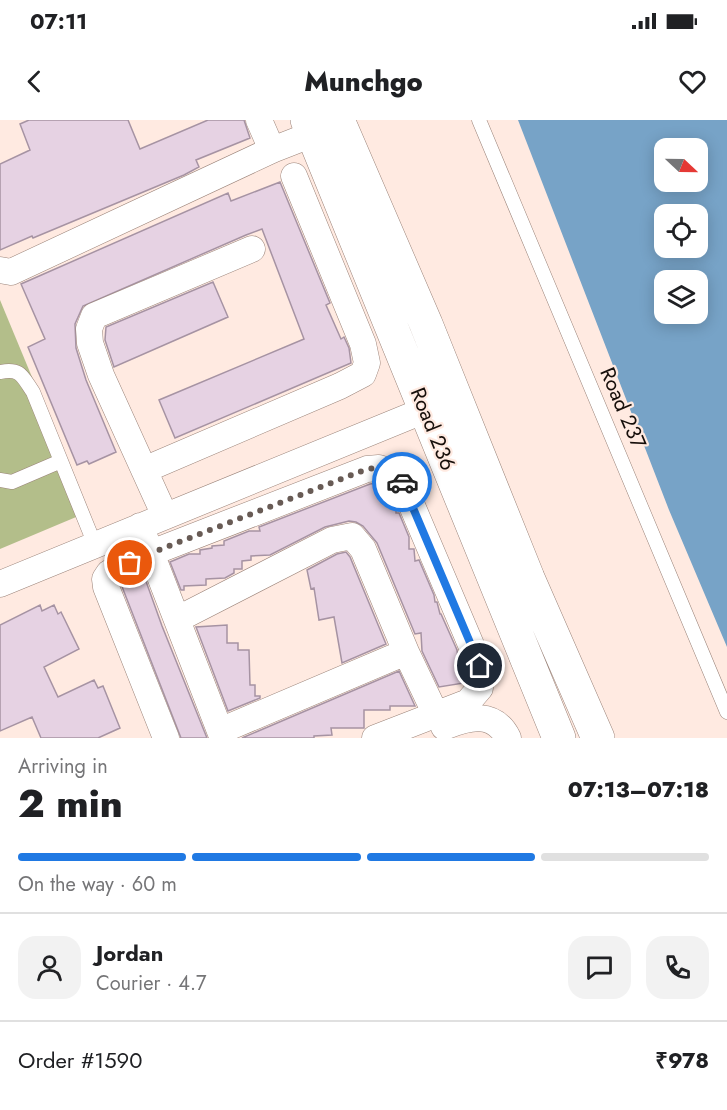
<!DOCTYPE html>
<html lang="en">
<head>
<meta charset="utf-8">
<style>
	:root { --surface:#fff; --page:#f2f2f2; --text:#202124; --muted:#757577; --line:#e0e0e0; --accent:#2079e3 }
	body { margin:0; font-family:Jost,sans-serif; background:var(--page); color:var(--text); height:100vh; display:flex; flex-direction:column; font-size:22px; white-space:nowrap }
	* { box-sizing:border-box; margin:0 }
	p { font-size:20px; color:var(--muted) }
	.icon { flex:none; width:33px; height:33px; fill:none; stroke:currentColor; stroke-width:2; stroke-linecap:round; stroke-linejoin:round }
	.map { position:relative; height:618px; overflow:hidden }
	.sheet { display:flex; flex-direction:column; background:var(--surface); flex:1 }
	.sheet>* { flex:none }
	.needle { width:39px; rotate:112deg }
	.controls { position:absolute; left:654px; top:18px; display:grid; gap:12px }
	.controls a { display:grid; place-items:center; width:54px; height:54px; border-radius:12px; background:var(--surface); box-shadow:0 3px 15px #0003; font-size:30px }
	.pin { position:absolute; display:grid; place-items:center; width:51px; height:51px; color:#fff; margin:-26px; border:3px solid #fff; border-radius:50%; box-shadow:0 2px 6px #0007 }
	.courier { position:absolute; display:grid; place-items:center; width:60px; height:60px; margin:-30px; border:4px solid #2079e3; border-radius:50%; background:#fff; color:#222; box-shadow:0 2px 8px #0007 }
	.head em { font-style:normal; font-weight:800 }
	.head div { display:flex; flex-direction:column-reverse }
	.head { display:flex; align-items:center; justify-content:space-between; height:102px; padding:0 18px }
	h1 { font-size:39px; font-weight:800; line-height:45px }
	.bar { display:grid; grid-template-columns:repeat(4,1fr); gap:9px 6px; align-content:center; height:72px; padding:0 18px }
	.bar i { height:8px; border-radius:4px; background:var(--line) }
	.bar .selected { background:var(--accent) }
	.bar p { grid-column:span 4 }
	.line { display:flex; align-items:center; gap:15px; padding:0 18px; border-top:2px solid var(--line) }
	.line div { flex:1 }
	.round { display:grid; place-items:center; flex:none; width:63px; height:63px; border-radius:18px; background:var(--page) }
	.status { display:flex; justify-content:space-between; align-items:center; height:42px; padding:0 30px; background:var(--surface); direction:ltr }
	.status svg { height:16px; fill:currentColor }
	header { display:flex; justify-content:space-between; align-items:center; height:78px; padding:0 18px; background:var(--surface); font-size:27px; font-weight:800 }
	.map>svg:first-child { display:block }
</style>
</head>
<body>
<div class="status"><b>07:11</b><svg viewBox="0 0 49 12"><path d="M0 12V9h3v3zM5 12V6h3v6zM10 12V3h3v9zM15 12V0h3v12zM26 1h20v11H26zM47 4h2v5h-2z"/></svg></div>
<header><svg class="icon" aria-label="back" viewBox="0 0 24 24"><path d="M15 5l-7 7 7 7"/></svg>Munchgo<svg class="icon" aria-label="heart" viewBox="0 0 24 24"><path d="M12 20l-8-8c-3-5 5-10 8-4 3-6 11-1 8 4z"/></svg></header>
<div class="map">
<svg width="727" height="618" viewBox="0 0 727 618">
	<rect width="100%" height="100%" fill="#ffeae1"/>
	<path fill="#b3be8a" d="M 0,180 L 88,392 L 0,429 Z"/>
	<path fill="#77a3c7" fill-rule="evenodd" d="M 518,0 L 727,0 L 727,527 L 669,390 ZM 664,28 L 698,28 L 698,62 L 664,62 ZM 664,94 L 698,94 L 698,128 L 664,128 ZM 664,160 L 698,160 L 698,194 L 664,194 Z"/>
	<path fill="#e6d2e3" stroke="#a693a3" stroke-width="1.5" d="M 29,0 L 128,0 L 140,29 L 208,0 L 244,0 L 250,18 L 196,40 L 199,47 L 184,55 L 33,118 L 32,116 L 0,130 L 0,44 L 30,30 L 20,4 Z
		M 280,62 L 330,183 L 326,185 L 341,219 L 344,217 L 349,228 L 351,243 L 175,318 L 159,280 L 304,219 L 262,109 L 246,115 L 83,186 L 75,204 L 76,228 L 86,260 L 116,332 L 89,344 L 87,341 L 77,345 L 28,227 L 45,219 L 21,164 L 228,73 L 231,81 Z
		M 213,162 L 228,197 L 114,247 L 105,220 L 106,207 Z
		M 377,363 L 388,367 L 396,387 L 396,393 L 399,393 L 409,417 L 409,429 L 414,429 L 415,441 L 419,440 L 434,475 L 435,482 L 437,482 L 440,494 L 441,494 L 457,530 L 458,538 L 460,538 L 464,563 L 439,567 L 422,531 L 421,513 L 415,514 L 377,423 L 363,406 L 356,402 L 349,401 L 325,407 L 270,435 L 251,436 L 251,440 L 242,441 L 242,449 L 234,449 L 234,453 L 225,458 L 206,459 L 206,465 L 184,466 L 184,470 L 181,470 L 170,442 L 189,434 L 200,434 L 200,430 L 212,428 L 212,426 L 224,425 L 224,421 L 249,411 L 260,411 L 259,407 L 370,364 Z
		M 346,432 L 350,437 L 386,524 L 342,543 L 334,497 L 319,500 L 314,468 L 311,469 L 307,450 L 337,434 Z
		M 143,453 L 162,506 L 207,618 L 181,618 L 121,464 Z
		M 40,485 L 42,491 L 54,485 L 58,494 L 61,492 L 79,529 L 44,547 L 58,577 L 94,560 L 98,568 L 103,566 L 120,608 L 98,618 L 41,618 L 32,597 L 0,611 L 0,505 Z
		M 227,505 L 227,523 L 238,523 L 238,530 L 249,530 L 250,565 L 255,565 L 255,576 L 260,576 L 260,578 L 228,591 L 196,507 Z
		M 399,551 L 415,586 L 390,586 L 390,590 L 364,590 L 364,608 L 331,608 L 332,615 L 314,616 L 314,618 L 242,618 Z"/>
	<g fill="none" stroke-linecap="round" stroke-linejoin="round">
		<g stroke="#9b847a" stroke-width="15">
			<path id="service" d="M 479,0 L 727,592
				M 0,252 C 21,248 22,256 33,272 L 95,425
				M 0,360 L 12,362 L 61,341"/>
		</g>
		<g stroke="#9b847a" stroke-width="27">
			<path id="minor" d="M 259,0 L 272,30
				M 0,150 L 11,152 L 272,30 L 313,14
				M 144,350 L 340,266 L 363,254 L 367,243 L 363,224 L 294,56
				M 165,396 L 101,255 L 90,223 L 89,209 L 94,196 L 252,129
				M 140,406 L 151,433 L 367,349 L 379,348 L 399,355 L 480,546 L 480,568 L 468,582 L 375,618
				M 0,464 L 425,290 L 442,285
				M 406,532 L 436,595
				M 444,607 C 468,597 494,590 508,618
				M 166,618 L 106,467 L 105,459 L 109,453 L 151,433 L 220,611 L 406,532 L 363,429 L 352,416 L 332,420 L 178,499"/>
		</g>
		<g stroke="#9b847a" stroke-width="34">
			<path id="tertiary" d="M 307,0 L 559,618
				M 338,0 L 426,204 L 528,458 L 598,618"/>
		</g>
		<use href="#service" stroke="#fff" stroke-width="14"/>
		<use href="#minor" stroke="#fff" stroke-width="26"/>
		<use href="#tertiary" stroke="#fff" stroke-width="33"/>
	</g>
	<g fill="none" stroke-linecap="round" stroke-linejoin="round">
		<path stroke="#685b55" stroke-width="6" stroke-dasharray="0 10.8" d="M 130,443 L 151,433 L 367,349 C 380,347 388,349 399,355 L 402,362"/>
		<path stroke="#2079e3" stroke-width="8" d="M 402,362 L 480,546"/>
	</g>
	<g text-anchor="middle" stroke-width="4.5" stroke-linejoin="round" paint-order="stroke">
		<g font-size="21" fill="#160e0a" stroke="#ffeae1">
			<text transform="translate(623 288) rotate(67)" y="7">Road 237</text>
			<text transform="translate(433 309) rotate(68)" y="7">Road 236</text>
		</g>
	</g>
</svg>
<div class="controls">
<a><svg class="needle" viewBox="-14 -14 28 28"><path d="M0-13l5 13h-10z" fill="#e53935"/><path d="M0 13l5-13h-10z" fill="#757577"/></svg></a>
<a><svg class="icon" aria-label="locate" viewBox="0 0 24 24"><circle cx="12" cy="12" r="6"/><path d="M12 2v4M12 18v4M2 12h4M18 12h4"/></svg></a>
<a><svg class="icon" aria-label="layers" viewBox="0 0 24 24"><path d="M12 4l9 5-9 5-9-5zM3 14l9 5 9-5"/></svg></a>
</div>
<div class="pin" style="left:130px;top:443px;background:#ea580c"><svg class="icon" aria-label="bag" viewBox="0 0 24 24"><path d="M5 8h14l-1 12H6zM9 8a3 3 0 0 1 6 0"/></svg></div>
<div class="pin" style="left:480px;top:546px;background:#1f2937"><svg class="icon" aria-label="home" viewBox="0 0 24 24"><path d="M3 11l9-7 9 7M6 9v11h12V9"/></svg></div>
<div class="courier" style="left:402px;top:362px"><svg class="icon" aria-label="car" viewBox="0 0 24 24"><path d="M5 17H2v-5l4-1 3-4h7l3 4 3 1v5h-3M9 17h6M6 11h13"/><circle cx="7" cy="17" r="2"/><circle cx="17" cy="17" r="2"/></svg></div>
</div>
<section class="sheet">
<div class="head"><div><h1>2 min</h1><p>Arriving in</p></div><em>07:13–07:18</em></div>
<div class="bar"><i class="selected"></i><i class="selected"></i><i class="selected"></i><i></i><p>On the way · 60 m</p></div>
<div class="line" style="height:108px"><a class="round"><svg class="icon" aria-label="person" viewBox="0 0 24 24"><circle cx="12" cy="8" r="4"/><path d="M4 21q1-7 8-7t8 7"/></svg></a><div><b>Jordan</b><p>Courier · 4.7</p></div><a class="round"><svg class="icon" aria-label="chat" viewBox="0 0 24 24"><path d="M4 5h16v11H9l-5 4z"/></svg></a><a class="round"><svg class="icon" aria-label="phone" viewBox="0 0 24 24"><path d="M5 4h4l2 5-3 2q2 4 5 5l2-3 5 2v4C11 20 4 13 5 4z"/></svg></a></div>
<div class="line" style="height:78px"><div>Order #1590</div><b>₹978</b></div>
</section>
</body>
</html>
